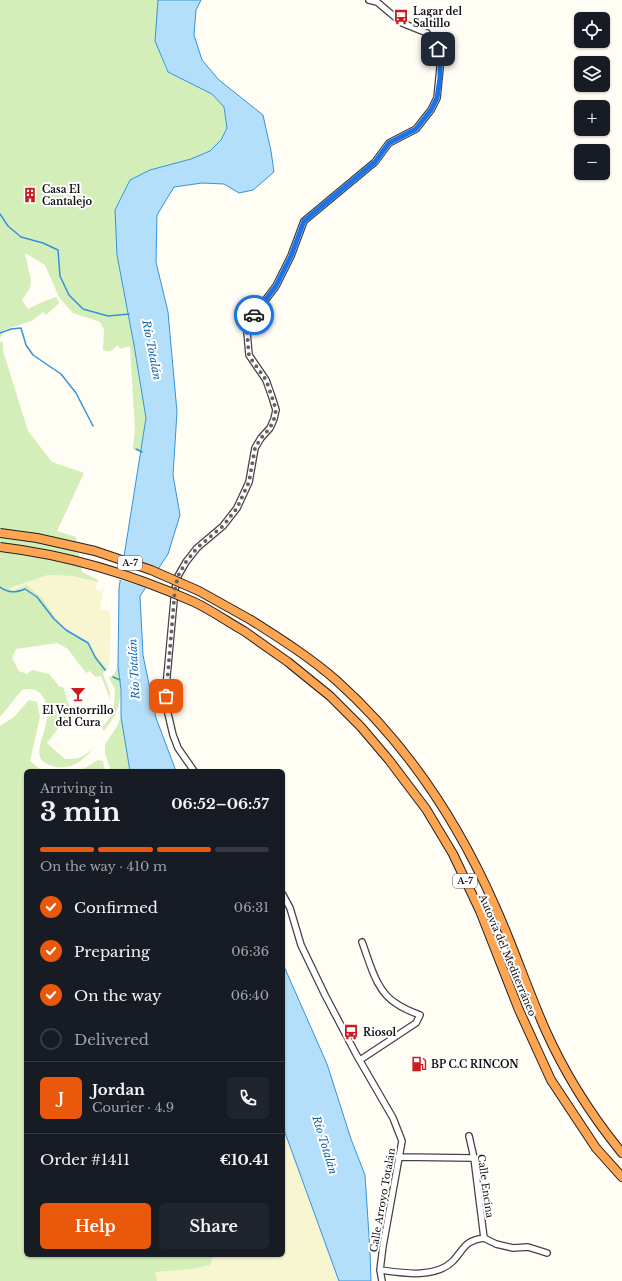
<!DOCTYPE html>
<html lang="en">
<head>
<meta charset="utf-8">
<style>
	:root { --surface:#171b24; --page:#20242c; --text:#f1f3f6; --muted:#9ea1a6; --line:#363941; --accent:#ea580c }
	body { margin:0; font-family:"Libre Baskerville",serif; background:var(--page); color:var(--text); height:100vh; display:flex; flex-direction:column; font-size:15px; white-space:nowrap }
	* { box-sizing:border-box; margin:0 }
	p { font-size:13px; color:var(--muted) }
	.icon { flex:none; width:22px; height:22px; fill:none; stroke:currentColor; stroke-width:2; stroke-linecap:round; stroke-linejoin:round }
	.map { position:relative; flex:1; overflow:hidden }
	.panel { position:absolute; left:24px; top:769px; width:261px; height:488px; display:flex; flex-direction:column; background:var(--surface); border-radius:6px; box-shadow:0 1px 3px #0004 }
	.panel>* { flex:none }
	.controls { position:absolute; left:574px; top:12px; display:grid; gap:8px }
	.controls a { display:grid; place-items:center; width:36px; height:36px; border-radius:6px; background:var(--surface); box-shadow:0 1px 3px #0004; font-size:20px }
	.pin { position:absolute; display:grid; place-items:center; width:34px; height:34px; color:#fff; margin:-17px; border-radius:8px; box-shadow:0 2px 6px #0006 }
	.courier { position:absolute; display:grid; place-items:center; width:40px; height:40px; margin:-20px; border:3px solid #1a73e8; border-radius:50%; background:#fff; color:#222; box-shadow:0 1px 5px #0007 }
	.overview em { font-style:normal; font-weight:700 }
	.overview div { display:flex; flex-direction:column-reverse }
	.overview { display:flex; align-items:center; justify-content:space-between; height:68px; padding:0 16px }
	h1 { font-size:26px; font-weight:700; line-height:30px }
	.bar { display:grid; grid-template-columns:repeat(4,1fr); gap:6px 4px; align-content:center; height:48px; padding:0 16px }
	.bar i { height:5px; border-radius:3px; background:var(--line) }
	.bar .current { background:var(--accent) }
	.bar p { grid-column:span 4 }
	.line { display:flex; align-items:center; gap:10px; padding:0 16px; border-top:1px solid var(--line) }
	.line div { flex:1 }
	.round { display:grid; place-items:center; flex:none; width:42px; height:42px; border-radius:6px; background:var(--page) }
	ol { padding:0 16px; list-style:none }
	li { display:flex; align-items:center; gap:12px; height:44px }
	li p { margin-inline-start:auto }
	li .icon { padding:4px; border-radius:50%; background:var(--accent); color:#fff; stroke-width:4 }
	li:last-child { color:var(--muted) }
	li i { width:22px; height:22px; border:2px solid var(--line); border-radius:50% }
	.primary-button { display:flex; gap:8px; margin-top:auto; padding:8px 16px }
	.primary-button a { flex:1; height:46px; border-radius:6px; background:var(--accent); color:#fff; font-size:16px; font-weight:700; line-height:46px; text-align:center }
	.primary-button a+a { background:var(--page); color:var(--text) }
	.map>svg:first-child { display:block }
</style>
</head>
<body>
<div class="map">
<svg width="622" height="1281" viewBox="0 0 622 1281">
	<rect width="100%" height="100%" fill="#fffdf4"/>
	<path fill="#f8f6d0" d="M 48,575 L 73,576 L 97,582 L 95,589 L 101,592 L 104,587 L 100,609 L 109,611 L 111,617 L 110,659 L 108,669 L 98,659 L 90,643 L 66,629 L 54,616 L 43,599 L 26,585 L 14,591 L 8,588 Z
		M 283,1127 L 339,1281 L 157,1281 L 155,1272 L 192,1269 L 210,1265 L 214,1255 L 283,1255 Z"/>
	<path fill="#d3eeb9" d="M 0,0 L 158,0 L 155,41 L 167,72 L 212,94 L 224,107 L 227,127 L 221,140 L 210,151 L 191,159 L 150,170 L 117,255 L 134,345 L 146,418 L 141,452 L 133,449 L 135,428 L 130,346 L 120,349 L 118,345 C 113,350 110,353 103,350 L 104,329 L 100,322 L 73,313 L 59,297 L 45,265 L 25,253 L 31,280 L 30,288 L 22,300 L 28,309 L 42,302 L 56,297 L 59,303 L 46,315 L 43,312 L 32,321 L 3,330 L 2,336 L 0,337 Z
		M 0,342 L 3,342 L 3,351 L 28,431 L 52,462 L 84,473 L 57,531 L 76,537 L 82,572 L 98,580 L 97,582 L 73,576 L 48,575 L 9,588 L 14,591 L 26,585 L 43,599 L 54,616 L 66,629 L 90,643 L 98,659 L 108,669 L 103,673 C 105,683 111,687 110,699 L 101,676 L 95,677 L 90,671 L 86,673 L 68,649 L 57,643 L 16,649 L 12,658 L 19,671 L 27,674 L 32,670 L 49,674 L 60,687 L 63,687 L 71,711 L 47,743 L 65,759 C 79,759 83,758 94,747 C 82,763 68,772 49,765 C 45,763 41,761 40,757 C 35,743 56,717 43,697 C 38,688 30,688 22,690 L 0,717 Z
		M 118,666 C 122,695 123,707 104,731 L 102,728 L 112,715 L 114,704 L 115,689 L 109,678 L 114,674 Z
		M 29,700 L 37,702 L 40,717 L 30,761 L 42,771 L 26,771 L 26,1255 L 214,1255 L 210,1265 L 192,1269 L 155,1272 L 157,1281 L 0,1281 L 0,726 L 14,717 Z
		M 121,717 L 130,771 L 111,771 L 105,754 L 105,744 L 116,728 Z
		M 98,760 L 103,761 L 105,771 L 80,771 Z"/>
	<path fill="#b3dffb" stroke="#3493d9" d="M 158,0 L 201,0 L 196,10 L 194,35 L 202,60 L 219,80 L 263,115 L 271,151 L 274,172 L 253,190 L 239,193 L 224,184 L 202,183 L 174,187 L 157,215 L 156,262 L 168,312 L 177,412 L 173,475 L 180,515 L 168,554 L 140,596 L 143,655 L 156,718 L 176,771 L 130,771 L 121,717 L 121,690 L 118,666 L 119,588 L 146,418 L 134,345 L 117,255 L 115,210 L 130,180 L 150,170 L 191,159 L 210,151 L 221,140 L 227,128 L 224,107 L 212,94 L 168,72 L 155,41 Z
		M 283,964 L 327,1064 L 351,1139 L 365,1175 L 370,1251 L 371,1281 L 339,1281 L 283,1127 Z"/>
	<path fill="#fffdf4" d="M 122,555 L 160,569 L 147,588 L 118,579 Z"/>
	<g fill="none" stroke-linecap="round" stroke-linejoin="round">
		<path stroke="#3493d9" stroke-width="1.5" d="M 0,214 L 8,226 L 21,237 L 43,243 L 58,250 L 60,276 L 69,295 L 83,309 L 108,316 L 129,314
			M 0,333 L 11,329 L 21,328 L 26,345 L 33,355 L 61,374 L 76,393 L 93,426
			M 136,449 L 142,452
			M 0,587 C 9,593 15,593 25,589 L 37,597 L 54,619 L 66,630 L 88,643 L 95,657 L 105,670
			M 113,677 L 120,680"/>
		<g stroke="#434343" stroke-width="8">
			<path id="minor" d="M 194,771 L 178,748 L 173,735 L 166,705 L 166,687 L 175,589 L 178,576 L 186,562 L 197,548 L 223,526 L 237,508 L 249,482 L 255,448 L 261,438 L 270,428 L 274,419 L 276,410 L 272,397 L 266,380 L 249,355 L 247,332 L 254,315 L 276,286 L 291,256 L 304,221 L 375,162 L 389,143 L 416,129 L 431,110 L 437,98 L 440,68 L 438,49 L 427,33 L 402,23 L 377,2 L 369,0
				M 283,895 L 290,908 L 301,945 L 325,995 L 356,1054 L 393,1118 L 402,1141 L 383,1246 L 380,1270 L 382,1281
				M 360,1060 L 416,1023 L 420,1015 C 412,1012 404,1009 397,1004 C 376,992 370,963 362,942
				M 469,1136 L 474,1158 L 484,1238
				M 398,1157 L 474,1158
				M 484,1238 L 496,1244 L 513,1248 L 528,1247 L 547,1253
				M 380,1270 C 402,1273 435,1279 453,1261 C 465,1248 464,1241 484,1238"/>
		</g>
		<g stroke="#212121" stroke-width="10">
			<path id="highway" d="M 251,620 C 281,639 311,658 337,681 C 406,743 458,822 495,906 C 513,946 527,988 545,1029 C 565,1074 591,1115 622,1153
				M 244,631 L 288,662 L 330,696 L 361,727 L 389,760 L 426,809 L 453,854 L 480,911 L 519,1010 L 551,1080 L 596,1148 L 622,1177"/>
		</g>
		<use href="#minor" stroke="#fff" stroke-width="5.5"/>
		<use href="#highway" stroke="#ffa552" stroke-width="8"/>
		<g stroke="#212121" stroke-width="10" stroke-linecap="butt">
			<path id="highway-bridge" d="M 0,533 L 37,538 L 95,551 L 151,570 L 199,591 L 251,620
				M 0,547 C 68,555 131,574 194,602 C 211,610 228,622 244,631"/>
		</g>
		<use href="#highway-bridge" stroke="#ffa552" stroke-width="8"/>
	</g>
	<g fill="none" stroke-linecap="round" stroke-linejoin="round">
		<path stroke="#646360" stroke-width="4" stroke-dasharray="0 7.2" d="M 166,696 L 175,589 L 178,576 L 186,562 L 197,548 L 223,526 L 237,508 L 249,482 L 255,448 L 261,438 L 270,428 L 274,419 L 276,410 L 272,397 L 266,380 L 249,356 L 247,332 L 254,315"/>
		<path stroke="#1a73e8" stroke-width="5" d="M 254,315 L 276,286 L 291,256 L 304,221 L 375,162 L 389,143 L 416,129 L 431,110 L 437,98 L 440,78 L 440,68 L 438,49"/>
	</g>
	<defs>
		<g id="bus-bare" transform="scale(1.2)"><path d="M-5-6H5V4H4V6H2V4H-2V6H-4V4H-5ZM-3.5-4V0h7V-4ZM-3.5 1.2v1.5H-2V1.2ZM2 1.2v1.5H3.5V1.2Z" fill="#ce1b1f" stroke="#fff" stroke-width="2.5" paint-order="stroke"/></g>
		<g id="building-bare" transform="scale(1.2)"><path d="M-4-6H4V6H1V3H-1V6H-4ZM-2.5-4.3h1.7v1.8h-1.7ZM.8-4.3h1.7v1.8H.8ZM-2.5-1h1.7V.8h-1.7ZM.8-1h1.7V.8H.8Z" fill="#ce1b1f" stroke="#fff" stroke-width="2.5" paint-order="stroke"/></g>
		<g id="bar-bare" transform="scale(1.2)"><path d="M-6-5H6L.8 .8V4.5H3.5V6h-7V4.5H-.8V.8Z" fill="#ce1b1f" stroke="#fff" stroke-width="2.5" paint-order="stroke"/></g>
		<g id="fuel-bare" transform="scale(1.2)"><path d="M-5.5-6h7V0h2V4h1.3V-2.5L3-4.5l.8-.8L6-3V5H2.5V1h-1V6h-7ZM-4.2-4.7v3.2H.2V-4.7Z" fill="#ce1b1f" stroke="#fff" stroke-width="2.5" paint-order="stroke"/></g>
	</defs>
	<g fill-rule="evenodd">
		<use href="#bus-bare" x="401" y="17"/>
		<use href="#building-bare" x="30" y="195"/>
		<use href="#bar-bare" x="78" y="694"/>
		<use href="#bus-bare" x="351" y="1032"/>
		<use href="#fuel-bare" x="419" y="1064"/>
	</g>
	<g text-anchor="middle" stroke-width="4" stroke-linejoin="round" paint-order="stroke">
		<g fill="#fff" stroke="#585858" stroke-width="1">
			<rect x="118" y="556" width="24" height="14" rx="3"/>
			<rect x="453" y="874" width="24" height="14" rx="3"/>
		</g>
		<g font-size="9" font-weight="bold" fill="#101010">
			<text x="130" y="566">A-7</text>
			<text x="465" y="884">A-7</text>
		</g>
		<g font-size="10" font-weight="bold" fill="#101010" stroke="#fff" text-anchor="start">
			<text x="413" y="15">Lagar del<tspan x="413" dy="12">Saltillo</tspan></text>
			<text x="42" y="193">Casa El<tspan x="42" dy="12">Cantalejo</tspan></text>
			<text x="78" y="714" text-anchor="middle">El Ventorrillo<tspan x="78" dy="12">del Cura</tspan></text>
			<text x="363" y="1036">Riosol</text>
			<text x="431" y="1068">BP C.C RINCON</text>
		</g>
		<g font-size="10" fill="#101010" stroke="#fff">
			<text transform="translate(508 955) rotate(67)" y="4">Autovía del Mediterráneo</text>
			<text transform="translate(486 1186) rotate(82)" y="4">Calle Encina</text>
			<text transform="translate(382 1200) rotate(-80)" y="4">Calle Arroyo Totalán</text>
		</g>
		<g font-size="11" font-style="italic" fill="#0d64af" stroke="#fff">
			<text transform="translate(152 350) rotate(79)" y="4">Río Totalán</text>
			<text transform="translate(134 669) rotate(-93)" y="4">Río Totalán</text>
			<text transform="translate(325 1145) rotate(73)" y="4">Río Totalán</text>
		</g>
	</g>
</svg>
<div class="controls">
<a><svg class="icon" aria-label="locate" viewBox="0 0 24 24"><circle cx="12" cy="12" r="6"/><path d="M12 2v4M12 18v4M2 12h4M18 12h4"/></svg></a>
<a><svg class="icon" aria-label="layers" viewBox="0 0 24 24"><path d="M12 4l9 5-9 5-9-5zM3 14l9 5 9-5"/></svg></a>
<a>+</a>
<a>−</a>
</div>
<div class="pin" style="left:166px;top:696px;background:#ea580c"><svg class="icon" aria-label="bag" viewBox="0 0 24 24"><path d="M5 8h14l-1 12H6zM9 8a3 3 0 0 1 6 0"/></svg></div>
<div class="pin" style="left:438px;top:49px;background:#1f2937"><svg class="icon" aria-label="home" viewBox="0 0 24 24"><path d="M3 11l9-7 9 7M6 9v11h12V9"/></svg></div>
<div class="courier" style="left:254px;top:315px"><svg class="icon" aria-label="car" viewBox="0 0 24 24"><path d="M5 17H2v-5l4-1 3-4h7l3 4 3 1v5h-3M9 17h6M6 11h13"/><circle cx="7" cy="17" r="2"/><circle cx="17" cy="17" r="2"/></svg></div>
<section class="panel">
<div class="overview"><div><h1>3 min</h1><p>Arriving in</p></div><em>06:52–06:57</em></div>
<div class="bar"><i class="current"></i><i class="current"></i><i class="current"></i><i></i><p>On the way · 410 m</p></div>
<ol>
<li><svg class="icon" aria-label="check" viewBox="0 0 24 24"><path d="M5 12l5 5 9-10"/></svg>Confirmed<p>06:31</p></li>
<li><svg class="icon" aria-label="check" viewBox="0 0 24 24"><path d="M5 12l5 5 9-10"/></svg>Preparing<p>06:36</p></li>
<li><svg class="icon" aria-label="check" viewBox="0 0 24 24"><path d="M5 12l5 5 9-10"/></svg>On the way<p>06:40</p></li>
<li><i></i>Delivered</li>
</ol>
<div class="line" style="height:72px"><b class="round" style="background:var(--accent);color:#fff">J</b><div><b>Jordan</b><p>Courier · 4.9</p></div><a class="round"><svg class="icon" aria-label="phone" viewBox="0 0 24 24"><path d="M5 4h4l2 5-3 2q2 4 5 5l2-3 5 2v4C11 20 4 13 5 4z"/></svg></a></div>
<div class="line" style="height:52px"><div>Order #1411</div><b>€10.41</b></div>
<div class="primary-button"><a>Help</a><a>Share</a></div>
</section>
</div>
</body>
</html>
